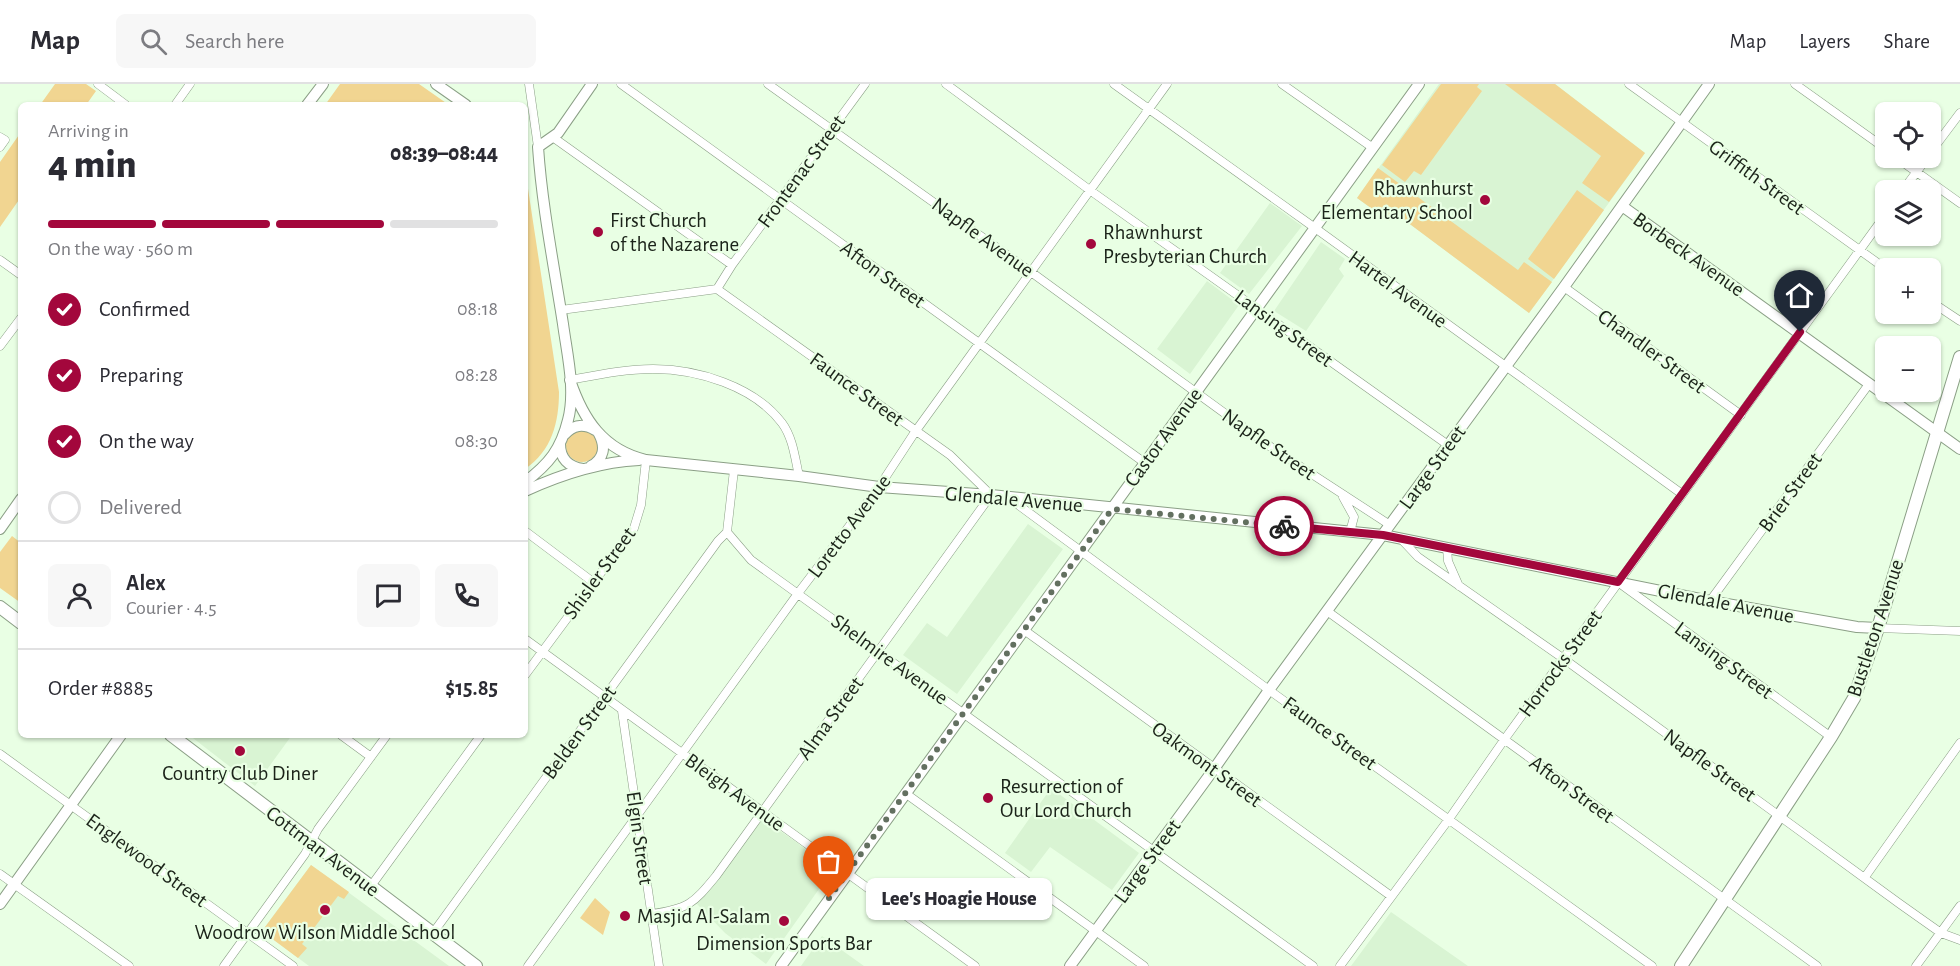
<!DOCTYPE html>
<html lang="en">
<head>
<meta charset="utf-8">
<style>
	:root { --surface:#fff; --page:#f7f7f7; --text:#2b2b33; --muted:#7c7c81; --line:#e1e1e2; --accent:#a3073c }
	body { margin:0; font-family:"Alegreya Sans",sans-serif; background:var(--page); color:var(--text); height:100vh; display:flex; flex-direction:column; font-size:22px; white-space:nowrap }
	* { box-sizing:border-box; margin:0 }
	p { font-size:20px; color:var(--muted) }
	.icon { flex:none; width:33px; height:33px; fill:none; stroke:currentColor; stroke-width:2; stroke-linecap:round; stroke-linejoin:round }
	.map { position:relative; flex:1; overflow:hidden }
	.side { position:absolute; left:18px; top:18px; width:510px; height:636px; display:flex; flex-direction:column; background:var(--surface); border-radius:9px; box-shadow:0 2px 4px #0004 }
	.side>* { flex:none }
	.tools { position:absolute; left:1875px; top:18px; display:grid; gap:12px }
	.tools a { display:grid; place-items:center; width:66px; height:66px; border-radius:9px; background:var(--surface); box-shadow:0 2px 4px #0004; font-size:30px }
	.pin { position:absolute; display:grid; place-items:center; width:51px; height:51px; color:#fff; margin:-62px -26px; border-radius:50% 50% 50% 0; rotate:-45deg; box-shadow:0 0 6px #0007 }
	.pin .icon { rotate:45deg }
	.courier { position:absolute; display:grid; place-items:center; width:60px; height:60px; margin:-30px; border:4px solid #a3073c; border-radius:50%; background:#fff; color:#222; box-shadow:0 2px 8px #0007 }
	.bubble { position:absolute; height:42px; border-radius:9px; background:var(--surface); box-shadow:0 2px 4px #0004; font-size:20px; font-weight:800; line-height:42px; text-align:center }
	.head em { font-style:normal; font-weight:800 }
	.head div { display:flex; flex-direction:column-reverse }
	.head { display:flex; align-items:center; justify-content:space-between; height:102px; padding:0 30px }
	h1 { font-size:39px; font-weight:800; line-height:45px }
	.bar { display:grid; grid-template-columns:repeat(4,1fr); gap:9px 6px; align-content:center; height:72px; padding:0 30px }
	.bar i { height:8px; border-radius:4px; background:var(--line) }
	.bar .on { background:var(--accent) }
	.bar p { grid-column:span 4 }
	.line { display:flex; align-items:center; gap:15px; padding:0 30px; border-top:2px solid var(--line) }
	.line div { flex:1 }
	.round { display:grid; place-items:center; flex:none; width:63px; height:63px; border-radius:9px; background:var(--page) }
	ol { padding:0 30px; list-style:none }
	li { display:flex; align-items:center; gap:18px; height:66px }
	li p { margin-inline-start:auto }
	li .icon { padding:6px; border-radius:50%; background:var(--accent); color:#fff; stroke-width:4 }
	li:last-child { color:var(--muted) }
	li i { width:33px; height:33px; border:3px solid var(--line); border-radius:50% }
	header { display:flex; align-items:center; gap:36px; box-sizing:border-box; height:84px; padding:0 30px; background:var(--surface); border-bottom:2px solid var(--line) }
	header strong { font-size:28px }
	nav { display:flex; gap:33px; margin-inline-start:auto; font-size:21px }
	.search { width:420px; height:54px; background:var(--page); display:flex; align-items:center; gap:15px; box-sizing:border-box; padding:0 21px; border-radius:9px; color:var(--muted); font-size:22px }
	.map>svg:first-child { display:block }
</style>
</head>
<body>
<header>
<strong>Map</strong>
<div class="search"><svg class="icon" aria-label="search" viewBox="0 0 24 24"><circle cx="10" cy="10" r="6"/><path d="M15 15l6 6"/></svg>Search here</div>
<nav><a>Map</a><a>Layers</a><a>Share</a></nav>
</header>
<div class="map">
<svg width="1960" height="882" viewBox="0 0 1960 882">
	<rect width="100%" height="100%" fill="#e9ffe4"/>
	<path fill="#d9f4d3" d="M 1439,0 L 1555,0 L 1645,69 L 1529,229 L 1395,129 L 1389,137 L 1357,114 Z
		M 1270,119 L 1302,142 L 1249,210 L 1220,189 Z
		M 1321,158 L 1345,175 L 1339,185 L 1344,192 L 1306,247 L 1274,227 Z
		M 1207,197 L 1239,221 L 1190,290 L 1157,265 Z
		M 1028,440 L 1063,465 L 957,610 L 903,571 L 927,539 L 947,553 Z
		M 189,651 L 292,651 L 255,702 Z
		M 1051,704 L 1139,769 L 1112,806 L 1050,763 L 1031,788 L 1005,769 Z
		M 763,735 L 796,758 L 829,784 L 831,788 L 766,880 L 725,849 L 697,820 Z
		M 311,781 L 449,882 L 309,882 L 262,847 Z
		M 1391,828 L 1468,882 L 1351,882 Z
		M 822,852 L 864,882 L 801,882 Z"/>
	<path fill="#f1d591" d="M 55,0 L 86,0 L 96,7 L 86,21 L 40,21 Z
		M 340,0 L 419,0 L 449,21 L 325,21 Z
		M 1441,0 L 1479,0 L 1477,3 L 1482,7 L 1421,91 L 1414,87 L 1405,98 L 1382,81 Z
		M 1505,0 L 1555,0 L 1645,69 L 1609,118 L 1582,99 L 1601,72 Z
		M 21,48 L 21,113 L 0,143 L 0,78 Z
		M 1378,84 L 1518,186 L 1524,178 L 1552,198 L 1529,229 L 1395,129 L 1389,137 L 1357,114 Z
		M 525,85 L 559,308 C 559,338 552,367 525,385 Z
		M 1577,106 L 1604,126 L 1554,195 L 1528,175 Z
		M566 362a16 16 0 1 1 32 0a16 16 0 1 1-32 0Z
		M 12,452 L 21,459 L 21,519 L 0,504 L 0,468 Z
		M 311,781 L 349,808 L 344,815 L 338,812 L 302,860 L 307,864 L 298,874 L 267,851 L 268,847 L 265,843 Z
		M 595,814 L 610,828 L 603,851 L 580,834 Z"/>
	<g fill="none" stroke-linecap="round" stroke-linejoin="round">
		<g stroke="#8b9f86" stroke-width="9">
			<path id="street" d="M 98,0 L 126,21
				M 529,0 L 538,63
				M 621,0 L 1145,379
				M 768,0 L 1031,188 L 1275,366 L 1390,441
				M 946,0 L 1091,107 L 1448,361
				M 1114,0 L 1315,144 L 1682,410
				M 1282,0 L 1373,64
				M 1629,0 L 1886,185
				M 1795,0 L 1886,65
				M 175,21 L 190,0
				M 0,53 L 5,56 L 0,63
				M 554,54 L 732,181
				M 1930,69 L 1960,29
				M 1897,74 L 1960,119
				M 1903,106 L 1927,74
				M 0,176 L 21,191
				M 1564,203 L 1741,331
				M 717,205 L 732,181 L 865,0
				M 1930,217 L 1960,237
				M 561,226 L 717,205
				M 0,262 L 21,234
				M 570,296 C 597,291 625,285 653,285 C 697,285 754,302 782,339 C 793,354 795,374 799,392
				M 734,386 L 727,448 L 751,476 L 1313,882
				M 1343,413 L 1354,433 L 1350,448
				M 1009,414 L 1269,606 L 1652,882
				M 525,447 L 593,498
				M 1402,456 L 1418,473 L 1564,575 L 1900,820 L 1941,849 L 1960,856
				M 1447,464 L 1448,477 L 1459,502
				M 1622,501 L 1831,653
				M 1710,517 L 1869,300
				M 1327,527 L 1817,882
				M 1878,544 L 1960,547
				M 1024,546 L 1391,812
				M 525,555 L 975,882
				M 525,591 L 634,444 L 641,421 L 646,376
				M 622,627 L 659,882
				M 341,651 L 371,673
				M 0,670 L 293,882
				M 905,709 L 1144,882
				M 0,790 L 129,882
				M 1865,793 L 1960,659
				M 371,802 L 481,651
				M 651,830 C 688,825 693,820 716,792 L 991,411 L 950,371 L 717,205
				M 433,849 L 718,457 L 727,448
				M 224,882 L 305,770 L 318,745 L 387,651
				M 528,882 L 799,508 L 879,403 L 915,348 L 1167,0
				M 1340,882 L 1449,735 L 1504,656 L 1886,130
				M 1916,882 L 1960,822"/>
		</g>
		<g stroke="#8b9f86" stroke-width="12">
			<path id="secondary" d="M 436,0 L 466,21
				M 307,21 L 323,0
				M 538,63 L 558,49 L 592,0
				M 1622,122 L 1960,365
				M 570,296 C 583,335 603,366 646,376 L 799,392 L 879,403 L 991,411 L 1383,451 L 1710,517 L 1857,543 L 1878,544
				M 564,351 C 573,341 583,339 595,346
				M 560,360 C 560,374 568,383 583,385
				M 591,382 C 604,375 606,363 599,350
				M 525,398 C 549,380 561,365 568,336 C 576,306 567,270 563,240 C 554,182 542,122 538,63
				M 525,407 C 562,390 599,378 639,376
				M 0,445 L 21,415
				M 0,820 L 121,651
				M 781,882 L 1419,0
				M 1070,882 L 1214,685 L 1269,606 L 1564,203 L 1709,0"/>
		</g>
		<g stroke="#8b9f86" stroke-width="14">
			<path id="primary" d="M 0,523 L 21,539
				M 171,651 L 476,882
				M 1681,882 L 1831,653 L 1854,614 L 1878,544 L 1960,273"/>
		</g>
		<use href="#street" stroke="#fff" stroke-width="8"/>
		<use href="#secondary" stroke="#fff" stroke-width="10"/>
		<use href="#primary" stroke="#fff" stroke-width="12"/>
	</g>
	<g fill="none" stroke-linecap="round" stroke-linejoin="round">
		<path stroke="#637060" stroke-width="6" stroke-dasharray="0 10.8" d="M 829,814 L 1112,425 L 1284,442"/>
		<path stroke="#a3073c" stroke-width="8" d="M 1284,442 L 1383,451 L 1618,498 L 1800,248"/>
	</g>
	<g fill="#a3073c" stroke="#e9ffe4" stroke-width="2">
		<circle cx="1485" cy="116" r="6"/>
		<circle cx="598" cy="148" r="6"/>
		<circle cx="1091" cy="160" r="6"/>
		<circle cx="240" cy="667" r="6"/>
		<circle cx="988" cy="714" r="6"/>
		<circle cx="325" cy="826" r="6"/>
		<circle cx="625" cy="832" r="6"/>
		<circle cx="784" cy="837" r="6"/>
	</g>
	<g text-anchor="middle" stroke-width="4.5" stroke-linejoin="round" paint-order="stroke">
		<g font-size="21" fill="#1b2319" stroke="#e9ffe4">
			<text transform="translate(801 87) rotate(-54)" y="7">Frontenac Street</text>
			<text transform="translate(1757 93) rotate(36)" y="7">Griffith Street</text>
			<text transform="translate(983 153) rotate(36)" y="7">Napfle Avenue</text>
			<text transform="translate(1689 170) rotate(35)" y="7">Borbeck Avenue</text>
			<text transform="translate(883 190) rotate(36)" y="7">Afton Street</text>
			<text transform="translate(1398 205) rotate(36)" y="7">Hartel Avenue</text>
			<text transform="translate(1284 244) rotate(36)" y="7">Lansing Street</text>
			<text transform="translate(1652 267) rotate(36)" y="7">Chandler Street</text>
			<text transform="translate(857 305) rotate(36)" y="7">Faunce Street</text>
			<text transform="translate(1163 353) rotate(-54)" y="7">Castor Avenue</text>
			<text transform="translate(1269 360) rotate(35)" y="7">Napfle Street</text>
			<text transform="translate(1432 383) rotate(-54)" y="7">Large Street</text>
			<text transform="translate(1790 408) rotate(-54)" y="7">Brier Street</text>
			<text transform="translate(1014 415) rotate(5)" y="7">Glendale Avenue</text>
			<text transform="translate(849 442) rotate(-53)" y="7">Loretto Avenue</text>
			<text transform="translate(599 489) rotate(-54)" y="7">Shisler Street</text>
			<text transform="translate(1726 519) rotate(11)" y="7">Glendale Avenue</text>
			<text transform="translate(1875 544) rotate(-72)" y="7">Bustleton Avenue</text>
			<text transform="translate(890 575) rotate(36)" y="7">Shelmire Avenue</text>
			<text transform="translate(1724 576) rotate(36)" y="7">Lansing Street</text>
			<text transform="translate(1560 579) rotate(-54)" y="7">Horrocks Street</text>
			<text transform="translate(830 634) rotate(-54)" y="7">Alma Street</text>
			<text transform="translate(579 648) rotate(-54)" y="7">Belden Street</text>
			<text transform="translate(1330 649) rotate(36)" y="7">Faunce Street</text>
			<text transform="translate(1207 680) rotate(36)" y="7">Oakmont Street</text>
			<text transform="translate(1710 681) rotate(36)" y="7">Napfle Street</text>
			<text transform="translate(1572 705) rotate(36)" y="7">Afton Street</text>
			<text transform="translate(735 708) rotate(36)" y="7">Bleigh Avenue</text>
			<text transform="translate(640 754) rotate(82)" y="7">Elgin Street</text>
			<text transform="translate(323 767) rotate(37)" y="7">Cottman Avenue</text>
			<text transform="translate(147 776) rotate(36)" y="7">Englewood Street</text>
			<text transform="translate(1147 777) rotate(-54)" y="7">Large Street</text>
		</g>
		<g font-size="21" fill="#1b2319" stroke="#e9ffe4" text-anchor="start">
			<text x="1473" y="111" text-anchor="end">Rhawnhurst<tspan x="1473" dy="24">Elementary School</tspan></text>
			<text x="610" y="143">First Church<tspan x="610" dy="24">of the Nazarene</tspan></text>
			<text x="1103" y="155">Rhawnhurst<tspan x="1103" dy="24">Presbyterian Church</tspan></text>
			<text x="240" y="696" text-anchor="middle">Country Club Diner</text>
			<text x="1000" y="709">Resurrection of<tspan x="1000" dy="24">Our Lord Church</tspan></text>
			<text x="637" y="839">Masjid Al-Salam</text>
			<text x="325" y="855" text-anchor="middle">Woodrow Wilson Middle School</text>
			<text x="784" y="866" text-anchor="middle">Dimension Sports Bar</text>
		</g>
	</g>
</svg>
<div class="tools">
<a><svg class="icon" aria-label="locate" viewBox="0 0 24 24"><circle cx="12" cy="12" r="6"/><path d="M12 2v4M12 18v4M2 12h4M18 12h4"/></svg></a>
<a><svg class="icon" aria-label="layers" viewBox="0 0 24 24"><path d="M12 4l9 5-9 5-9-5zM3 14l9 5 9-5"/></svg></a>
<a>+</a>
<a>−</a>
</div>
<div class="pin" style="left:829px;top:814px;background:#ea580c"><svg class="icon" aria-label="bag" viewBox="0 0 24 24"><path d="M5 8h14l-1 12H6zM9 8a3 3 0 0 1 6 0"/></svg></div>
<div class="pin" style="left:1800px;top:248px;background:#1f2937"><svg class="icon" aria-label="home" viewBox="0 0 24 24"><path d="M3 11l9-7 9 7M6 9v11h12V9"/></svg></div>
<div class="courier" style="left:1284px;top:442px"><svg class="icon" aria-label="bike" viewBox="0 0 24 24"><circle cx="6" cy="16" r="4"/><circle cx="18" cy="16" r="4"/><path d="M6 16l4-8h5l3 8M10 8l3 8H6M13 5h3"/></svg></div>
<div class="bubble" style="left:866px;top:794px;width:186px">Lee's Hoagie House</div>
<section class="side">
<div class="head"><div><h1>4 min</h1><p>Arriving in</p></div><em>08:39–08:44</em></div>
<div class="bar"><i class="on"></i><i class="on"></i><i class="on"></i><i></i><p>On the way · 560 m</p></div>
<ol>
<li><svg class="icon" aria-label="check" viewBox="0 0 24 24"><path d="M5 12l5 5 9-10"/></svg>Confirmed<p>08:18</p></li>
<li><svg class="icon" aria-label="check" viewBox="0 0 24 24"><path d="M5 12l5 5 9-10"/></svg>Preparing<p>08:28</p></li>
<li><svg class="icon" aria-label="check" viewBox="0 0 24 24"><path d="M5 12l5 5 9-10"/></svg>On the way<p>08:30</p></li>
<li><i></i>Delivered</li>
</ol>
<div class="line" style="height:108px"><a class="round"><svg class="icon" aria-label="person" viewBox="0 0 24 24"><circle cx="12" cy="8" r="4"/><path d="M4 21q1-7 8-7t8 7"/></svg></a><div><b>Alex</b><p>Courier · 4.5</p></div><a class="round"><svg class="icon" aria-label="chat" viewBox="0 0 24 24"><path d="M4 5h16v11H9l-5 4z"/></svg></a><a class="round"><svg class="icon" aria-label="phone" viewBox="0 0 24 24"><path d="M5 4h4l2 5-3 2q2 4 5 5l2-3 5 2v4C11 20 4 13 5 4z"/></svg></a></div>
<div class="line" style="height:78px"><div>Order #8885</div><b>$15.85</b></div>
</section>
</div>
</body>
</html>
